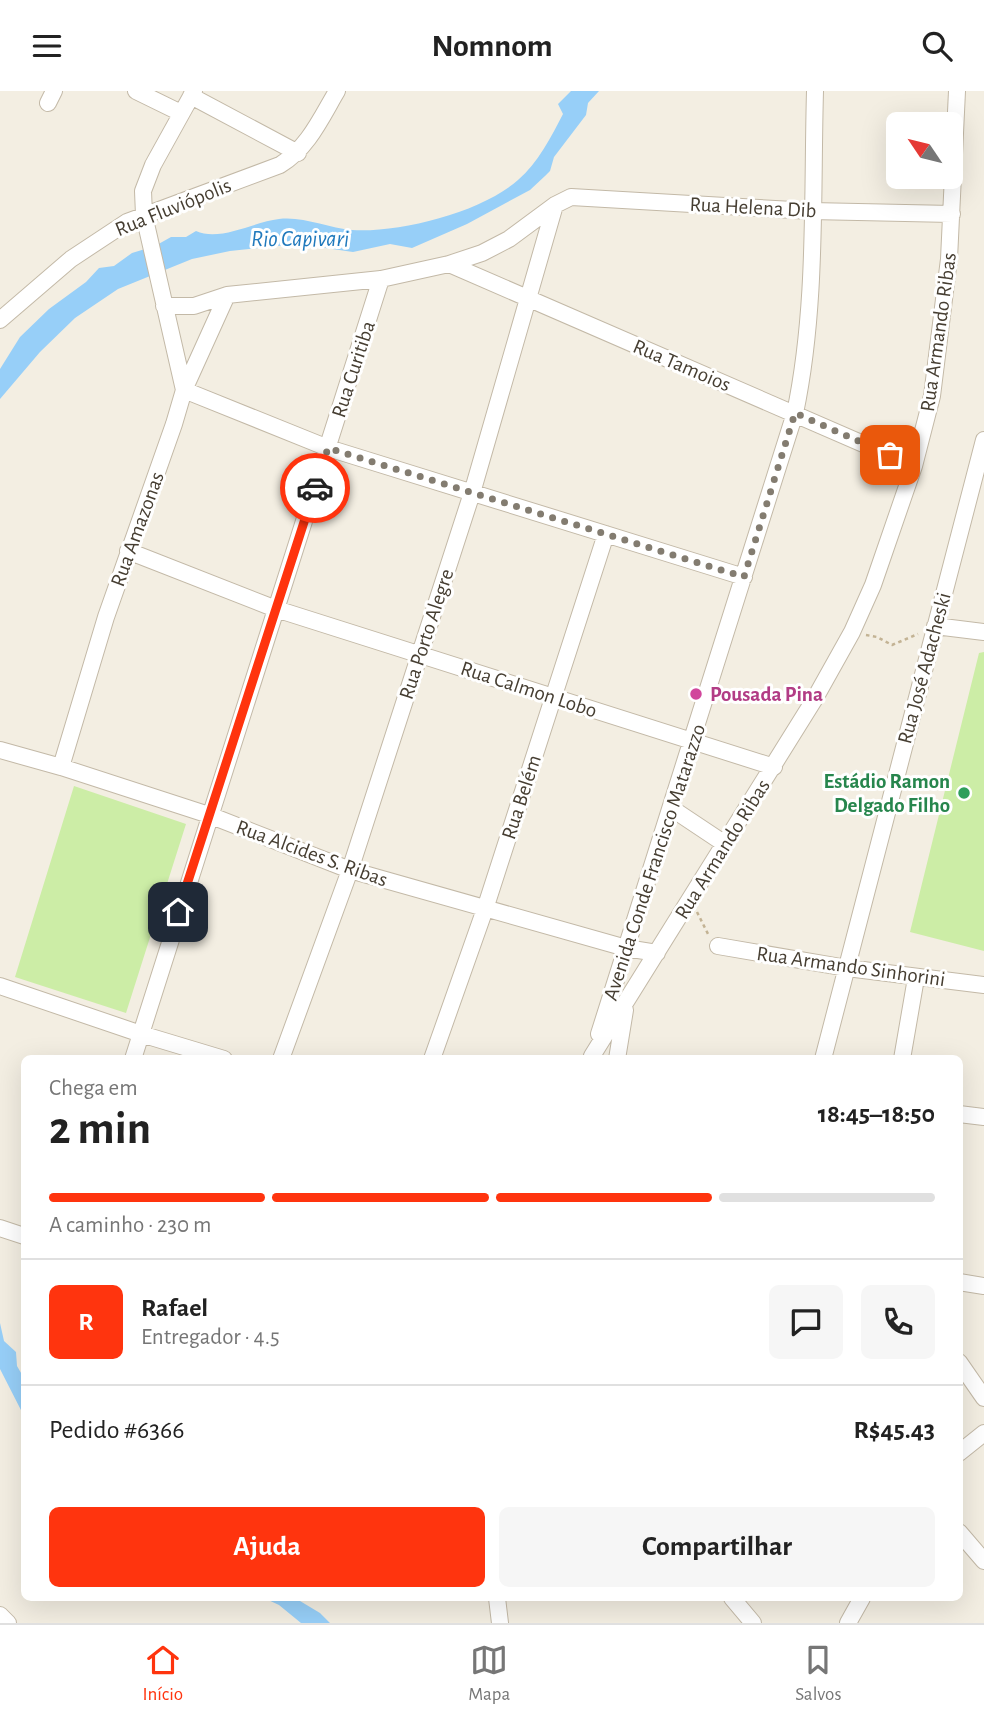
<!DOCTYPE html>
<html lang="pt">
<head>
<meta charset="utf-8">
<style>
	:root { --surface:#fff; --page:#f6f6f6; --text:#222; --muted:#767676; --line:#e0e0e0; --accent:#ff340e }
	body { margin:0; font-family:"Alegreya Sans",sans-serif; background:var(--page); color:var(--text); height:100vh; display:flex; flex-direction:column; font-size:26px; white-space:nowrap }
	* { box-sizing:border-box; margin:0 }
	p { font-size:23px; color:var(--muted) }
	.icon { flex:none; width:38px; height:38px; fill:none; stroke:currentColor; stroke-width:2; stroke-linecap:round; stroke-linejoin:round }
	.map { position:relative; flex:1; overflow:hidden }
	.sheet { position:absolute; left:21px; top:964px; width:942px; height:546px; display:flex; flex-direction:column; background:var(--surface); border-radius:10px; box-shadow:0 7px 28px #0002 }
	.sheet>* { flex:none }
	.needle { width:46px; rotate:305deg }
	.fabs { position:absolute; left:886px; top:21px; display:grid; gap:14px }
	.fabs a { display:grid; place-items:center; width:77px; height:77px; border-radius:10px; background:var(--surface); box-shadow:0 7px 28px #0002; font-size:35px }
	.pin { position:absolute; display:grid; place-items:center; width:60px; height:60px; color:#fff; margin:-30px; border-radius:14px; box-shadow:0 4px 10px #0006 }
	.courier { position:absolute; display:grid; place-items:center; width:70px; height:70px; margin:-35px; border:5px solid #ff340e; border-radius:50%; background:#fff; color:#222; box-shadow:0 2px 9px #0007 }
	.headline em { font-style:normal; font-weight:700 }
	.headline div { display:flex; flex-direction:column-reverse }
	.headline { display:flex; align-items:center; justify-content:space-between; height:119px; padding:0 28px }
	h1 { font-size:46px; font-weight:700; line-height:52px }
	.bar { display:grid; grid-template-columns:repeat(4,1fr); gap:10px 7px; align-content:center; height:84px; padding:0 28px }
	.bar i { height:9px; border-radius:5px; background:var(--line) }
	.bar .active { background:var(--accent) }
	.bar p { grid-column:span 4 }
	.line { display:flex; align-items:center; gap:18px; padding:0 28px; border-top:2px solid var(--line) }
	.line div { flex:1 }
	.round { display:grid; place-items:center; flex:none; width:74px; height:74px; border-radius:10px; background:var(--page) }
	.action { display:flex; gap:14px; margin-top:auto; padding:14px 28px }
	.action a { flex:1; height:80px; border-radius:10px; background:var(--accent); color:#fff; font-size:28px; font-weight:700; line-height:80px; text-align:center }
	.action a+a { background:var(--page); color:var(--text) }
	header { display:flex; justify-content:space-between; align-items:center; height:91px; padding:0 28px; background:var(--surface); font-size:32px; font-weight:700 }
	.tab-bar { display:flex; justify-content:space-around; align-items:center; height:98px; border-top:2px solid var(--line); background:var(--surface); font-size:19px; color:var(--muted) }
	.tab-bar a { display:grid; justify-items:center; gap:4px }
	.tab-bar .active { color:var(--accent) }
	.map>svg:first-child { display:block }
</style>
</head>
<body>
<header><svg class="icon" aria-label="menu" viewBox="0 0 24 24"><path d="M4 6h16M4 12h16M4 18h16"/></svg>Nomnom<svg class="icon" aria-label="search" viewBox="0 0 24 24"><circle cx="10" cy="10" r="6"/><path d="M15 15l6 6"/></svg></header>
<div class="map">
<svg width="984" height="1532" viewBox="0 0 984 1532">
	<rect width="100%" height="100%" fill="#f3eee2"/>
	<path fill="#cceda6" d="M 984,561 L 984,860 L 910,841 L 979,562 Z
		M 74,695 L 186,733 L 126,922 L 15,886 Z"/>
	<path fill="#97cff8" d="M 571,0 L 599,0 L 588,12 L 586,24 L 554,66 L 550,80 L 545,85 L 530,99 L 467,133 L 412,157 L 390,153 L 353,161 L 298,153 L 230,160 L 192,168 L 118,198 L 75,227 L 40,261 L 0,308 L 0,278 L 20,246 L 49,218 L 86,191 L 99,177 L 114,175 L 132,162 L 155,155 L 171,146 L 186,146 L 196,140 C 220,151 253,131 279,128 C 303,125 328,137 352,139 C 400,142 482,121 518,89 C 538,72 551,46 563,23 L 558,13 Z
		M 0,1232 L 4,1250 L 16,1261 L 17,1275 L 24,1287 L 24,1325 L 0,1278 Z
		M 264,1507 L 295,1507 L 320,1522 L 330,1532 L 301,1532 L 279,1514 Z"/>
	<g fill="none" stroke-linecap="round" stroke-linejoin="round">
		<g stroke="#c3b9a7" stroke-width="18">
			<path id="minor" d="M 136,0 L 181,22
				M 194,0 L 153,74 L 143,100 L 144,124 L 184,299 L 328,357 L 744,486
				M 191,5 L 298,62
				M 48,12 L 54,0
				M 449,173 L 914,375
				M 164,215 L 194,215 L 227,204 L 381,188 L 449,173 L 482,162 L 509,148 L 555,114 L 571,106 L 811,120 L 952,123
				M 0,229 L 71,168 L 127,131 L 280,74 C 308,57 321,27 337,0
				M 128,460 L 276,518 L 774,676
				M 935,535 L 984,541
				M 0,659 L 61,676 L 209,724 L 350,779 L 626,857 L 657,862
				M 61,676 L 106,526 L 174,333 L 184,299 L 227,204
				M 671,717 L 725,753
				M 718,855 L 847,877 L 984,894
				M 0,895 L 141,943 L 224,968
				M 599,943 L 795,322 C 817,217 812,107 815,0
				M 592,965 L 814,609 L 852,541 L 873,494 L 914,375 L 932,305 L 949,168 L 957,0
				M 133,968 L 381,188
				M 281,968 L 350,779 L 472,402 L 555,114
				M 432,968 L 485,818 L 606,443
				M 617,968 L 625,919
				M 823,968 L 984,349
				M 902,968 L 916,887
				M 959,1023 L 984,1026
				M 0,1137 L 24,1145
				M 959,1191 L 984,1195
				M 959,1271 L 984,1307
				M 959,1362 L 984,1342
				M 959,1441 L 984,1470
				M 497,1507 L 500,1532
				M 732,1507 L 753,1532
				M 0,1524 L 8,1532
				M 848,1532 L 862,1507"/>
		</g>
		<path stroke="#c3b394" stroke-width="2.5" stroke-dasharray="3.5 3.5" stroke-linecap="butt" d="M 866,544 L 877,546 L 892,554 L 918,543
			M 697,821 L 708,843"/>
		<use href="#minor" stroke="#fff" stroke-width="16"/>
	</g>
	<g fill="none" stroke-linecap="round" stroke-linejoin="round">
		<path stroke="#837c70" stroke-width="7" stroke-dasharray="0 12.6" d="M 315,397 L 328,357 L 744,486 L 795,322 L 890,364"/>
		<path stroke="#ff340e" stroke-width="9" d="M 178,821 L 315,397"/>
	</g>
	<circle fill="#d1479c" stroke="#fff" stroke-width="2.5" cx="696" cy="603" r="7"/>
	<circle fill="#2e9e5b" stroke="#fff" stroke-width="2.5" cx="964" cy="702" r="7"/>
	<g text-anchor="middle" stroke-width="6" stroke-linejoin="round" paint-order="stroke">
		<g font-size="21" fill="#463e32" stroke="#fff">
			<text transform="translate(173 116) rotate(-22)" y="7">Rua Fluviópolis</text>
			<text transform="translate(753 116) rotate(3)" y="7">Rua Helena Dib</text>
			<text transform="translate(938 241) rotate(-82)" y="7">Rua Armando Ribas</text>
			<text transform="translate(682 274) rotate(23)" y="7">Rua Tamoios</text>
			<text transform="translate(353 278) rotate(-72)" y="7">Rua Curitiba</text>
			<text transform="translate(137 438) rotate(-70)" y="7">Rua Amazonas</text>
			<text transform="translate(426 543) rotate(-72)" y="7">Rua Porto Alegre</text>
			<text transform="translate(924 577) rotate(-75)" y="7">Rua José Adacheski</text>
			<text transform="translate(529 598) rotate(18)" y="7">Rua Calmon Lobo</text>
			<text transform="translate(521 706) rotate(-72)" y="7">Rua Belém</text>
			<text transform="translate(722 758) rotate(-58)" y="7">Rua Armando Ribas</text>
			<text transform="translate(312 762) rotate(20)" y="7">Rua Alcides S. Ribas</text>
			<text transform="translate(654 771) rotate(-72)" y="7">Avenida Conde Francisco Matarazzo</text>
			<text transform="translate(851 875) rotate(8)" y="7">Rua Armando Sinhorini</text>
		</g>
		<g font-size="21" font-weight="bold" fill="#b23c85" stroke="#fff" text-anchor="start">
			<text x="710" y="610">Pousada Pina</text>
		</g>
		<g font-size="21" font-weight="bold" fill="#27864d" stroke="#fff" text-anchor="end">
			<text x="950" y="697">Estádio Ramon<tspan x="950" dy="24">Delgado Filho</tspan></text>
		</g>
		<g font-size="23" font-style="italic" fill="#2079bc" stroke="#fff">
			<text x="300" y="155">Rio Capivari</text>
		</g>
	</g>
</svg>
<div class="fabs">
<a><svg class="needle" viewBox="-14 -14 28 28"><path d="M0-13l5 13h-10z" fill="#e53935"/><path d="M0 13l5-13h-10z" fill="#767676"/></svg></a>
</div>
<div class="pin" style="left:890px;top:364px;background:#ea580c"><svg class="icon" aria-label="bag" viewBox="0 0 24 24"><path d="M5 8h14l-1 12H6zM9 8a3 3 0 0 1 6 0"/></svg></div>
<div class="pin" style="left:178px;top:821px;background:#1f2937"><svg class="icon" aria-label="home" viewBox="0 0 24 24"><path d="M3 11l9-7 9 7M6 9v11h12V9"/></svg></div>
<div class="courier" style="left:315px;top:397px"><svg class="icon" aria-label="car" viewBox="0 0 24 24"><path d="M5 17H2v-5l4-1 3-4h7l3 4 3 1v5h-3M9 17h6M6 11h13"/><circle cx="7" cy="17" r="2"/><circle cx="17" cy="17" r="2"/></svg></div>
<section class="sheet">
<div class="headline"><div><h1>2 min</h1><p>Chega em</p></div><em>18:45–18:50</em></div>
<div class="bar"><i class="active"></i><i class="active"></i><i class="active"></i><i></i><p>A caminho · 230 m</p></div>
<div class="line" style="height:126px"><b class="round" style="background:var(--accent);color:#fff">R</b><div><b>Rafael</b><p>Entregador · 4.5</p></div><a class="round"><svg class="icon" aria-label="chat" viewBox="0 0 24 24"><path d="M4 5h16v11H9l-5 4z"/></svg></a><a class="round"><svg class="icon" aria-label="phone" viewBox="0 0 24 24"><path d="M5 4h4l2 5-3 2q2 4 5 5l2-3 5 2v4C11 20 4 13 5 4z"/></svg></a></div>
<div class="line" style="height:91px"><div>Pedido #6366</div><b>R$45.43</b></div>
<div class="action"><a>Ajuda</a><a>Compartilhar</a></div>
</section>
</div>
<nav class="tab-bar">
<a class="active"><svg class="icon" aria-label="home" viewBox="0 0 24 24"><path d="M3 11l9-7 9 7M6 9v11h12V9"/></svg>Início</a>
<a><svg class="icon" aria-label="map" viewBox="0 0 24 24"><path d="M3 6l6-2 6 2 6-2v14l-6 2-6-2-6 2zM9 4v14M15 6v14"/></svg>Mapa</a>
<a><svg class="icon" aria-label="saved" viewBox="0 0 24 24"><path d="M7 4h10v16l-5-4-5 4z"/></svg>Salvos</a>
</nav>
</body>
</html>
